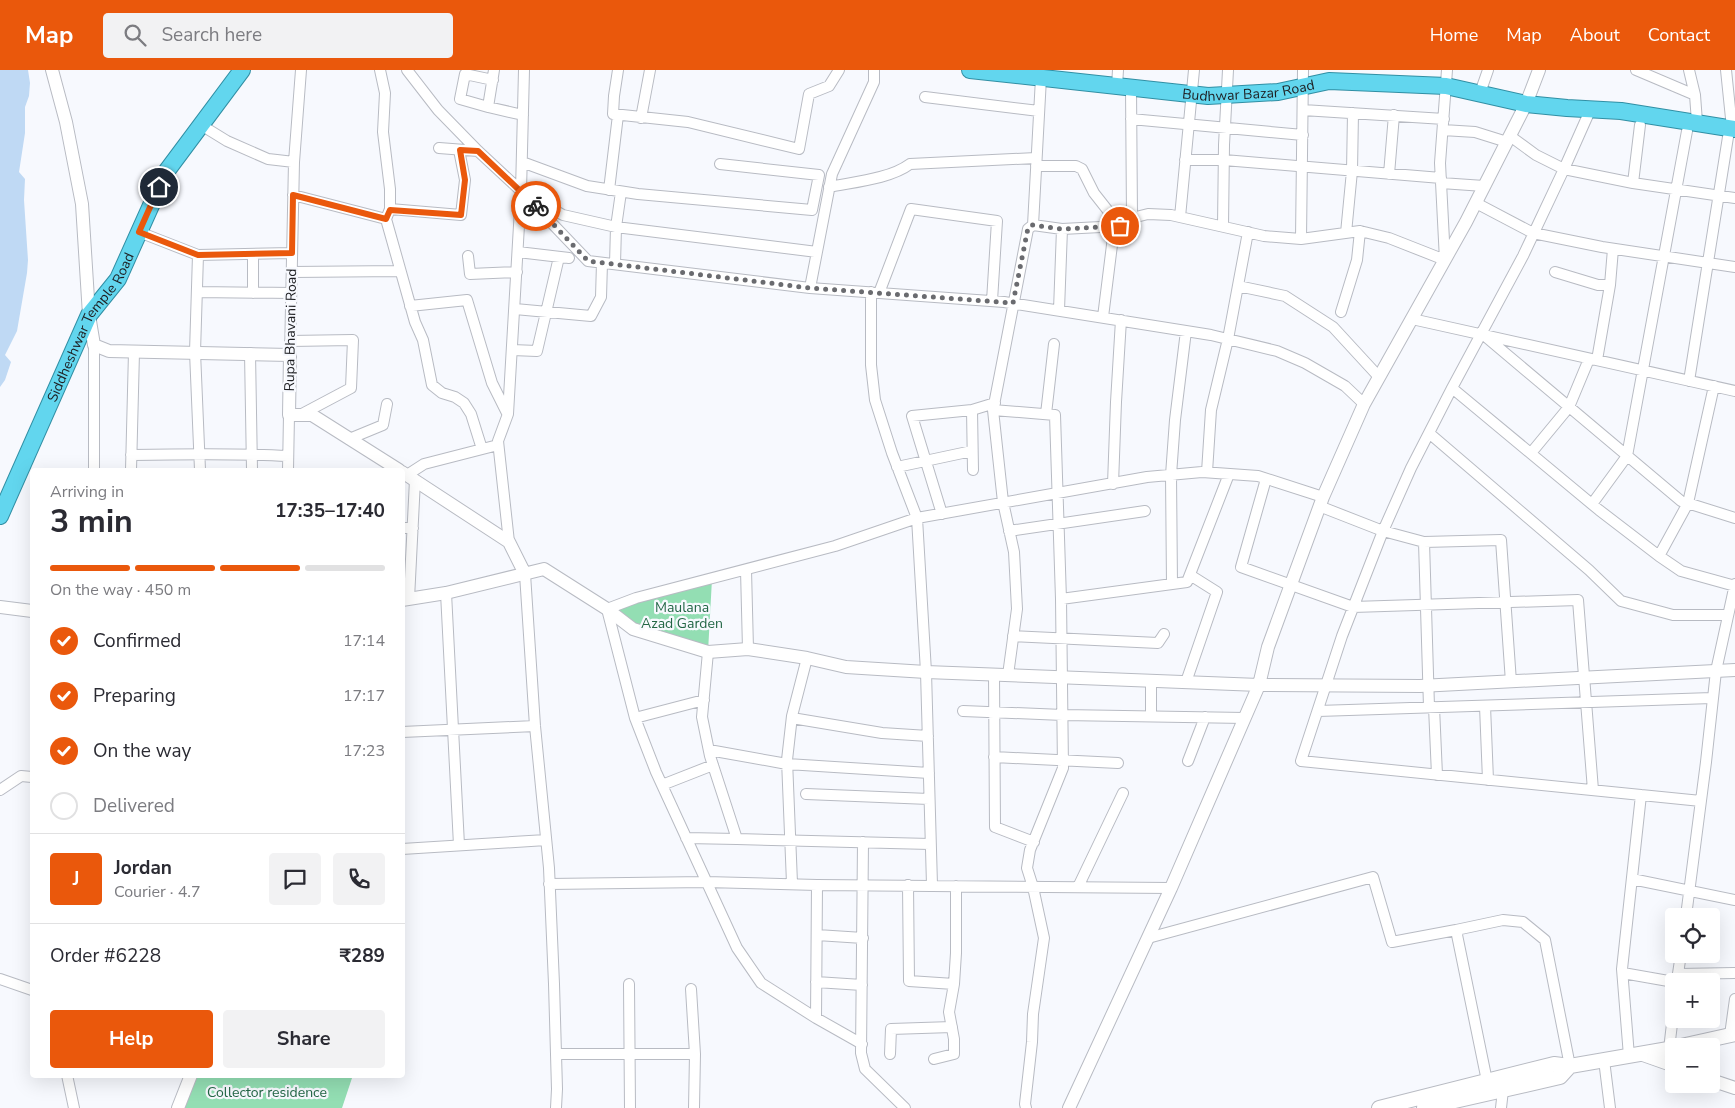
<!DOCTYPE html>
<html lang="en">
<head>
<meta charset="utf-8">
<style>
	:root { --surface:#fff; --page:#f2f2f3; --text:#2b2b33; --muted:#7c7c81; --line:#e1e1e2; --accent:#ea580c }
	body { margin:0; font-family:"Nunito Sans",sans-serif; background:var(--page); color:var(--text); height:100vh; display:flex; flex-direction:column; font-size:19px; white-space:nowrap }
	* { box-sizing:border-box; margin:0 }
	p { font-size:16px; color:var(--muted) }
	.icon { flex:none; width:28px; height:28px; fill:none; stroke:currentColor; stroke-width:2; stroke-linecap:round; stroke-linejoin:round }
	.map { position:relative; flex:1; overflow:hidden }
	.drawer { position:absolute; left:30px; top:398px; width:375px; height:610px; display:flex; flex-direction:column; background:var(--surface); border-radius:5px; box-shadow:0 5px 20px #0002 }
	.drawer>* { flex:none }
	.buttons { position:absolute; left:1665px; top:838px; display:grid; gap:10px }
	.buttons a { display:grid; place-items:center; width:55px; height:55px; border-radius:5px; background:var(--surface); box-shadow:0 5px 20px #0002; font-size:25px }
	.pin { position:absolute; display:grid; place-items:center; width:42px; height:42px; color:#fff; margin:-21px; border:2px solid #fff; border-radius:50%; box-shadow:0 1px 5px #0007 }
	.courier { position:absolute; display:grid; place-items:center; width:50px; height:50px; margin:-25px; border:4px solid #ea580c; border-radius:50%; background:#fff; color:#222; box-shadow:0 1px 6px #0007 }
	.summary em { font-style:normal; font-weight:700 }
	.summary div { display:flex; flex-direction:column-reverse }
	.summary { display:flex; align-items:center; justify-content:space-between; height:85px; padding:0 20px }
	h1 { font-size:32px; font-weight:700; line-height:38px }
	.bar { display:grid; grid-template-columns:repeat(4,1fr); gap:8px 5px; align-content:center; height:60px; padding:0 20px }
	.bar i { height:6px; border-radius:4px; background:var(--line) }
	.bar .active { background:var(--accent) }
	.bar p { grid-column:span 4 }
	.line { display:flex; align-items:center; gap:12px; padding:0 20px; border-top:1px solid var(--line) }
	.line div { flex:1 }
	.round { display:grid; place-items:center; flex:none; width:52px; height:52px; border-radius:5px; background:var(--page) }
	ol { padding:0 20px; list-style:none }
	li { display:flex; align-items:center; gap:15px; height:55px }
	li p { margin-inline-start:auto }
	li .icon { padding:5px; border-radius:50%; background:var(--accent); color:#fff; stroke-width:4 }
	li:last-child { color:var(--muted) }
	li i { width:28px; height:28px; border:2px solid var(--line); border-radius:50% }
	.action { display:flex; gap:10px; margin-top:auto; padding:10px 20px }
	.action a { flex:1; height:58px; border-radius:5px; background:var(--accent); color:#fff; font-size:20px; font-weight:700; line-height:58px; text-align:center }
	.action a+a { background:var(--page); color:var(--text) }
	header { display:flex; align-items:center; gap:30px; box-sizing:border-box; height:70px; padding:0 25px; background:var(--accent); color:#fff }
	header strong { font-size:24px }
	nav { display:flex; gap:28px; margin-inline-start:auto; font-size:18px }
	.search { width:350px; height:45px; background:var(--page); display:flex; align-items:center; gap:12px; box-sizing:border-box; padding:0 18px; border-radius:5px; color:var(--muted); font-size:19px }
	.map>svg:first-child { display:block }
</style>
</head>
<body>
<header>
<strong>Map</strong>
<div class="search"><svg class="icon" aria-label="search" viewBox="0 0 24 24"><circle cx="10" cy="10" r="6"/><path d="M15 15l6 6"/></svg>Search here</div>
<nav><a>Home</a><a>Map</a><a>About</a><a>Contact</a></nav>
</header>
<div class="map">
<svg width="1735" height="1038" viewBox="0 0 1735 1038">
	<rect width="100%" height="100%" fill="#f7f9fe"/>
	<path fill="#93deb3" d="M 712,509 L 708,582 L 633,559 L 607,539 Z
		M 192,1005 L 353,1005 L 342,1038 L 180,1038 Z"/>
	<path fill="#bfd9f4" d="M 0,0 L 28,0 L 30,13 L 29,26 L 25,37 L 25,63 L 19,102 L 25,109 L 24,130 L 28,190 L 27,203 L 17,261 L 5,285 L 11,292 L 5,310 L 0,317 Z"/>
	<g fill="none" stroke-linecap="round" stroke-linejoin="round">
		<g stroke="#b8bbc3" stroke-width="12">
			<path id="minor" d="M 380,0 L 385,23 L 383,62 L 390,119 L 390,139 L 386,149 L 415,252 L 423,270 L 432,315 L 442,323 L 455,327 L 464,333 L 471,344 L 482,379
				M 407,0 L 438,40 L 478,81 L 521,121 L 588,191 L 810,218 L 1004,232 L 1211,265 L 1277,281 L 1305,293 L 1345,316 L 1364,334
				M 618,0 L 614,26 L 613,44 L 688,52 L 799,79 L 809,24 L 829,16 L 839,0
				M 1636,0 L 1695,25
				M 1689,0 L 1695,25 L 1697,52
				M 1726,0 L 1732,58
				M 493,10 L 465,4 L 460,29 L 488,37 L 494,0
				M 1117,16 L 1118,0
				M 1131,18 L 1132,148
				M 1480,23 L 1488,0
				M 925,27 L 1039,41
				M 488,37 L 523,45
				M 1303,40 L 1444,49
				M 1588,45 L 1564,99 L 1523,186 L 1452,318 L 1411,398 L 1383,461 L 1342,566 L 1301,691 L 1701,731
				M 641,48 L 650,0
				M 1131,49 L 1303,65
				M 201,55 L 227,71 L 268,89 L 294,92
				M 1443,60 L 1475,62 L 1507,72
				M 1510,66 L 1536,85 L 1564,99 L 1633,113 L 1735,128
				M 439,78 L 478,81
				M 1185,90 L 1224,90 L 1441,108
				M 522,92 L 587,116 L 638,124 L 812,140 L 819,105 L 720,94
				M 1036,96 L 1076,96 L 1082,99 L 1094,123 L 1120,156 L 1062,159
				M 1389,104 L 1394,45
				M 1441,113 L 1484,116
				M 1633,113 L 1640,55
				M 829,117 C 853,112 890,109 910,94 L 1036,88
				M 609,120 L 618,45
				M 293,125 L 386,149
				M 531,127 L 563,145 L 616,157 L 817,182
				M 1476,133 L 1533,163 L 1602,177 L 1735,197
				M 390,139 L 461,145 L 465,110 L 459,80
				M 1180,147 L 1194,0
				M 1033,155 L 1062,159 L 1059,240
				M 1223,156 L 1224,75 L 1228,0
				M 139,162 L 198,185 L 292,183
				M 1346,163 L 1352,101 L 1353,43
				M 1301,169 L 1303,0
				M 518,182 L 569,188
				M 198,185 L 195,282 L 200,400
				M 468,186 L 470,204 L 517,202
				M 615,194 L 616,157 L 621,122
				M 292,202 L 400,201
				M 1555,202 L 1598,215 L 1610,215
				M 1238,216 L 1285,226 L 1333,257 L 1379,307
				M 810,218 L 832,104 L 874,12 L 874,0
				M 197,222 L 291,223
				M 871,222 L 871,295 L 875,330 L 892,383 L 917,448 L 926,602 L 932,815
				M 253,223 L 253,184
				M 879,223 L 911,139 L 997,151 L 992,231
				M 410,236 L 467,230 L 492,313 L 507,343
				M 515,239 L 591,246 L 601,227 L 602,193
				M 1341,242 L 1357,190 L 1360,161
				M 1103,247 L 1113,167 L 1120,156 L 1132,148 L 1148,144 L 1171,145 L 1264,166 L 1301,169 L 1360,161 L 1389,168 L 1445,190 L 1440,93 L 1447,0
				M 1412,249 L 1735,321
				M 1486,267 L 1681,431 L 1735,448
				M 290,271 L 353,270 L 351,318 L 302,344
				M 94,275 L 94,400
				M 512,280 L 537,281 L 559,187
				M 250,283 L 252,400
				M 290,285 L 294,92 L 301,0
				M 1597,290 L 1610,215 L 1613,179
				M 1689,311 L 1728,67
				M 1452,318 L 1599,440 L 1659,486 L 1681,501 L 1735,516
				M 972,340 L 973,400
				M 993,340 L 1003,432 L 1014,482 L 1017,539 L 1008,605
				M 1046,344 L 1054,274
				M 1429,363 L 1589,500 L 1621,531 L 1673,545 L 1728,545
				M 349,369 L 383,355 L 387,334
				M 1531,383 L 1569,337 L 1589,289
				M 131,385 C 184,384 236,383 288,386
				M 897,397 L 972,381
				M 131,400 L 134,282
				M 288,400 L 289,345
				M 1207,402 L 1211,340 L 1228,269 L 1248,162
				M 407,405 L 424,394 L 498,375
				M 1266,409 L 1241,497 L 1353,537 L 1578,530 L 1593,720
				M 1113,414 L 1116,332 L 1121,250
				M 1592,434 L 1627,386 L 1687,61
				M 1319,436 L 1383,461 L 1424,472 L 1501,470 L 1511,612
				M 942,444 L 912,346 L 972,340 L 995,333
				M 402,458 L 413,458
				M 1009,461 L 1145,441
				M 509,472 L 498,371 L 508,344 L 521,121 L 524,0
				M 1424,472 L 1429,637
				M 1659,486 L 1688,433 L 1714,316
				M 746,500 L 748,579
				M 525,504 L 535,656 L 549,798 L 554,914 L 557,1019 L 556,1038
				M 1172,514 L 1171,405 L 1175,350 L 1186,261
				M 446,523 L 459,775
				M 409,529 L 415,410
				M 1061,529 L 1187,512 L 1229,404
				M 1013,566 L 1158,573 L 1164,564
				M 994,605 L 995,757 L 1034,772
				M 1151,611 L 1151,646
				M 1186,612 L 1217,522 L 1190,505
				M 1485,636 L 1488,710
				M 1434,637 L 1437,705
				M 963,641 L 1063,645 L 1245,648
				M 1318,641 L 1712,628
				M 635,648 L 704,630
				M 792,648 L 882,663 L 928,666
				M 402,662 L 535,656
				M 709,680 L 787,694 L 929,703
				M 994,687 L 1118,693
				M 1188,691 L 1205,647
				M 662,715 L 713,695
				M 0,720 L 21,706 L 32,707
				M 806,724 L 929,729
				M 686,768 L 737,769 L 710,686 L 702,647 L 708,582
				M 737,769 L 930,774
				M 863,772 L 861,983 L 865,999 L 905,1038
				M 402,779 L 546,770
				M 1632,809 L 1735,830
				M 792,813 L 787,690 L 792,646 L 807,588
				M 549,814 L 706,812 L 817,815 L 1171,818
				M 908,815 L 909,911 L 954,914 L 956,883 L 956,816
				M 1078,817 L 1123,723
				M 1686,846 L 1706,692 L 1716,601 L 1735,514
				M 1456,860 L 1503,850 L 1523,852 L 1545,870 L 1570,996
				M 817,865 L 863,868
				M 1148,868 L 1373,807 L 1392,872 L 1456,860 L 1487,1011
				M 1623,903 L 1674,912
				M 1678,904 L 1735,903
				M 0,909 L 32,920
				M 1677,910 L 1681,884
				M 816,912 L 862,915
				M 629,914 L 630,1038
				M 691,919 L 695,984 L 694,1038
				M 816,948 L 817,815
				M 1730,965 L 1735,929
				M 862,974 L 816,948 L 761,913 L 737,878 L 656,702 L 635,648 L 607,539 L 636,528 L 835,476 L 917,448 L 1147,407 L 1202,402 L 1258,406 L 1323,427
				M 1669,979 L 1674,937
				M 556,984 L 695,984
				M 890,984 L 891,959 L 952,957
				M 1629,986 L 1622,899 L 1641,725
				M 934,989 L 954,984 L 954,969 L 949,942 L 954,914
				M 1604,990 L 1610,1038
				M 67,1005 L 74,1038
				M 1026,1038 L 1025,1034 L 1032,972 L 1033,944 L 1044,868 L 1033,817 L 1027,798 L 1030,780 L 1063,698 L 1061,529 L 1055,345 L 993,340 L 1028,159 L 1033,155 L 1041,8
				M 1501,1038 L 1503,1020"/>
		</g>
		<g stroke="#b8bbc3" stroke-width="14">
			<path id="tertiary" d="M 52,0 L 66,52 L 82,134 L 89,245 L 94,275 L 109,281 L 290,285 L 289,345 L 312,345 L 399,400
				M 402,402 L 509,472 L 525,504
				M 402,530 L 446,523 L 544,499 L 607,539 L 633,559 L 708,582 L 748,579 L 807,588 L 846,597 L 926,602 L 1259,615 L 1420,616 L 1735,600
				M 0,537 L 32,541
				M 1640,984 L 1674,996
				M 1711,1010 L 1735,1018
				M 178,1038 L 191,1005
				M 1069,1038 L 1171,818 L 1259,615 L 1268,577 L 1323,427 L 1364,334 L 1466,152 L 1526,34 L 1539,0"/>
		</g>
		<g stroke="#b8bbc3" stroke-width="16">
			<path id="secondary" d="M 1681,976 L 1735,964
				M 1379,1038 L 1554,994 L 1570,996 L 1674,978
				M 1424,1038 L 1560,1007 L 1570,996"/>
		</g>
		<g stroke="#318fa4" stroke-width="18">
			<g id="trunk">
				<path id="s1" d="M 970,0 L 1208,26 L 1278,22 L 1329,11 L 1446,16 L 1526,34 L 1567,38 L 1621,41 L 1735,59"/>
				<path id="s2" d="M 0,446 L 89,245 L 118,209 L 166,102 L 242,0"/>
			</g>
		</g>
		<use href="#minor" stroke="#fff" stroke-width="10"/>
		<use href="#tertiary" stroke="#fff" stroke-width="12"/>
		<use href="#secondary" stroke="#fff" stroke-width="14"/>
		<use href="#trunk" stroke="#62d6ee" stroke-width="16"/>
	</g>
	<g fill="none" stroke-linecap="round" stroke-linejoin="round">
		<path stroke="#6a6b6f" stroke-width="5" stroke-dasharray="0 9" d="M 536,136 L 588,191 L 810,218 L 1013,233 L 1028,158 L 1032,155 L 1062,159 L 1120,156"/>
		<path stroke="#ea580c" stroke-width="6" d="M 159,117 L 139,162 L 198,185 L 292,183 L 293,125 L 386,149 L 390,140 L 461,145 L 465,110 L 460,80 L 478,81 L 536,136"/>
	</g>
	<g text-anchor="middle" stroke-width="4.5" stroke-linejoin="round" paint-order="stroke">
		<g font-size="14" fill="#1e1f22" stroke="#f7f9fe">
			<text dy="5" stroke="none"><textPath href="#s1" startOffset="280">Budhwar Bazar Road</textPath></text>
			<text dy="5" stroke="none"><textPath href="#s2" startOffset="210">Siddheshwar Temple Road</textPath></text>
			<text transform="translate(290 260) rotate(-89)" y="5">Rupa Bhavani Road</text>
		</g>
		<g font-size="14" fill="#226645" stroke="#f7f9fe">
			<text x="682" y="542">Maulana<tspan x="682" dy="16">Azad Garden</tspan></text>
			<text x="267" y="1027">Collector residence</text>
		</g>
	</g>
</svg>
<div class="buttons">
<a><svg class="icon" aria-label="locate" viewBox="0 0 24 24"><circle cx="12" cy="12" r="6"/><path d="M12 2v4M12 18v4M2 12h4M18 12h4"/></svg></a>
<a>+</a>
<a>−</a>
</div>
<div class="pin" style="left:1120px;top:156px;background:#ea580c"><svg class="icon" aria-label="bag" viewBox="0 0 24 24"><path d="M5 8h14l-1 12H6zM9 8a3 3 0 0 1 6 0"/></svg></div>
<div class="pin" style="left:159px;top:117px;background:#1f2937"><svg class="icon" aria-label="home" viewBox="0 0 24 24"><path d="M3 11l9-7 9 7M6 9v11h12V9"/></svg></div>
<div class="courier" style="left:536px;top:136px"><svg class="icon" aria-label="bike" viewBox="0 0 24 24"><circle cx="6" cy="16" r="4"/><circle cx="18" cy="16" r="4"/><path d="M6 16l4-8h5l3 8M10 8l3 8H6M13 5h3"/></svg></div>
<section class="drawer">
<div class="summary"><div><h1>3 min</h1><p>Arriving in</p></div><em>17:35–17:40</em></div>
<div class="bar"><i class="active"></i><i class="active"></i><i class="active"></i><i></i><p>On the way · 450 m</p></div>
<ol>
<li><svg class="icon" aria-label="check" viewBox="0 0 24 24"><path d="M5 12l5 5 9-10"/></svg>Confirmed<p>17:14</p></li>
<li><svg class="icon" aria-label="check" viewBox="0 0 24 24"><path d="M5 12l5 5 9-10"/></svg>Preparing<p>17:17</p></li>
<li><svg class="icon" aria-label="check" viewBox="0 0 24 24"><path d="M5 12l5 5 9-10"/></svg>On the way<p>17:23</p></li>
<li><i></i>Delivered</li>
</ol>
<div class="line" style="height:90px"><b class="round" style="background:var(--accent);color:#fff">J</b><div><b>Jordan</b><p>Courier · 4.7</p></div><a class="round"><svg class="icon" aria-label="chat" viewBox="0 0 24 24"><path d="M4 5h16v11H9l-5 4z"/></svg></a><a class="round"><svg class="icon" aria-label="phone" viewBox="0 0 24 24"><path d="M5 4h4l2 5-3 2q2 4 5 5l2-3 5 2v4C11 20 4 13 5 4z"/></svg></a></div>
<div class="line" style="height:65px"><div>Order #6228</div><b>₹289</b></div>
<div class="action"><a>Help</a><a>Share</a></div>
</section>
</div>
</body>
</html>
